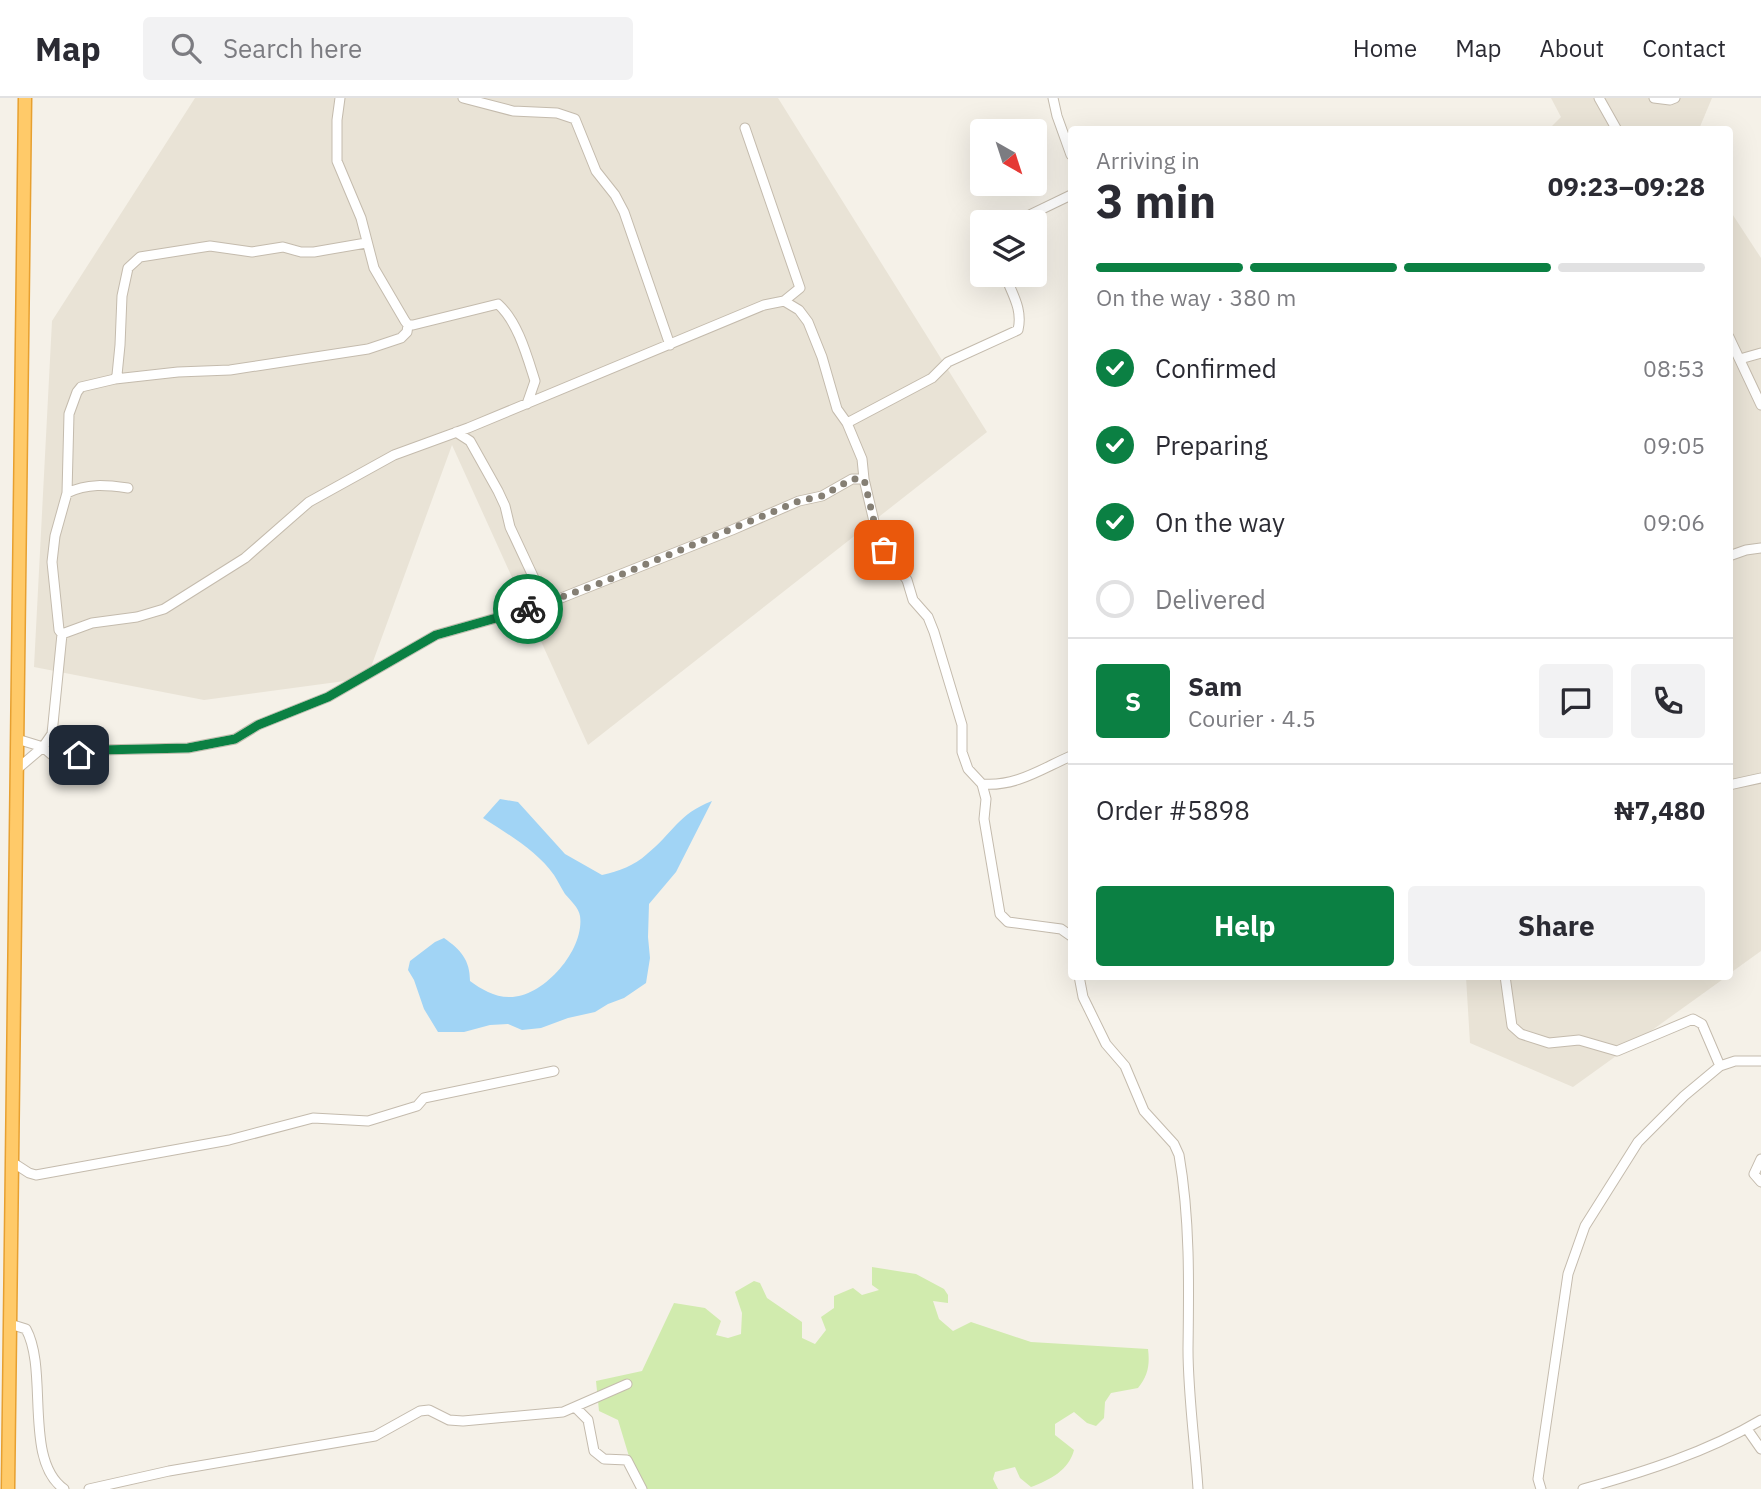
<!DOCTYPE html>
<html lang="en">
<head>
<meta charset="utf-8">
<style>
	:root { --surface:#fff; --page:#f2f2f3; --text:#2b2b33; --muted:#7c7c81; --line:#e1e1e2; --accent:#0b8043 }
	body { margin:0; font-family:"IBM Plex Sans",sans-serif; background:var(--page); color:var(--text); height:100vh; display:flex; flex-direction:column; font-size:26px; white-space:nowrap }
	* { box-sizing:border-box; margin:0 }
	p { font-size:23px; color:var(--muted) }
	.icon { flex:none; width:38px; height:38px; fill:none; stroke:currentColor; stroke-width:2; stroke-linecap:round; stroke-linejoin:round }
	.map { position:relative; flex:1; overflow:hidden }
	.panel { position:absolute; left:1068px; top:28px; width:665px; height:854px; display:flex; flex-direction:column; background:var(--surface); border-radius:7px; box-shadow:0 7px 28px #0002 }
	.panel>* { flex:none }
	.needle { width:46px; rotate:141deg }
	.buttons { position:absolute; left:970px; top:21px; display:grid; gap:14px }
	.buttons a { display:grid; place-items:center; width:77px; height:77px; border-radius:7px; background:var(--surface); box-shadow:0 7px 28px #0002; font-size:35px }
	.pin { position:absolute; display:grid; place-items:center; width:60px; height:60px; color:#fff; margin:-30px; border-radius:14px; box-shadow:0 4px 10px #0006 }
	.courier { position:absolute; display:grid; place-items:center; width:70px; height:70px; margin:-35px; border:5px solid #0b8043; border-radius:50%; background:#fff; color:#222; box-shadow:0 2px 9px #0007 }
	.overview em { font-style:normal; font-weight:700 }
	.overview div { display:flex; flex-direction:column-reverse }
	.overview { display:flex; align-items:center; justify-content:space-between; height:119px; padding:0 28px }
	h1 { font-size:46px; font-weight:700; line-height:52px }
	.bar { display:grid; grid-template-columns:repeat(4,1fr); gap:10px 7px; align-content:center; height:84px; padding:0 28px }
	.bar i { height:9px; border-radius:5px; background:var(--line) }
	.bar .current { background:var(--accent) }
	.bar p { grid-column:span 4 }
	.line { display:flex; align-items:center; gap:18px; padding:0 28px; border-top:2px solid var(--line) }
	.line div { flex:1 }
	.round { display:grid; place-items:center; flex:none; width:74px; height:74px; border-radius:7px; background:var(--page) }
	ol { padding:0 28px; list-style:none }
	li { display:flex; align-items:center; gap:21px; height:77px }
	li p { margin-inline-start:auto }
	li .icon { padding:7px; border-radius:50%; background:var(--accent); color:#fff; stroke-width:4 }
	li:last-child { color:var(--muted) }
	li i { width:38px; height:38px; border:4px solid var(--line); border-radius:50% }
	.button { display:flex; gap:14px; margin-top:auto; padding:14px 28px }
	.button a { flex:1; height:80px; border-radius:7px; background:var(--accent); color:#fff; font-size:28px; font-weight:700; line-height:80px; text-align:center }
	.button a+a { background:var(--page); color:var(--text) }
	header { display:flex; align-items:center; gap:42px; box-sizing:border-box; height:98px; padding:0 35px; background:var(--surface); border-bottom:2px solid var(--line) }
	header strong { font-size:33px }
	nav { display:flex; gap:38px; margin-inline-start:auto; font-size:24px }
	.search { width:490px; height:63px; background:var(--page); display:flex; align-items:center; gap:18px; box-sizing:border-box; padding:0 24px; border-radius:7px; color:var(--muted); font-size:26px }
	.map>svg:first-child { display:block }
</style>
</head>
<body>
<header>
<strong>Map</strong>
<div class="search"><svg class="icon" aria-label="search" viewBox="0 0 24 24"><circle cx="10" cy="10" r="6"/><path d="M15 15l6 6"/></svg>Search here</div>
<nav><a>Home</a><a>Map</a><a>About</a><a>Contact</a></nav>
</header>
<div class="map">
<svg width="1761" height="1391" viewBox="0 0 1761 1391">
	<rect width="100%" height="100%" fill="#f5f1e8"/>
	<path fill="#e9e3d6" d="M 195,0 L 778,0 L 987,334 L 588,647 L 452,347 L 367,580 L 204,602 L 34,569 L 52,223 Z
		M 1551,0 L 1712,0 L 1699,31 L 1548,32 L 1561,19 Z
		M 1729,111 L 1761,160 L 1761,853 L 1729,876 Z
		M 1466,879 L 1726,879 L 1573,989 L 1470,945 Z"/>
	<path fill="#d1ebae" d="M 872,1169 L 916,1176 L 944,1191 L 948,1197 L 948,1205 L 933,1203 L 939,1221 L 953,1233 L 971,1224 L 1031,1244 L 1148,1251 C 1150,1267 1148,1278 1138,1290 L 1111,1295 L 1105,1304 L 1104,1320 L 1096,1328 L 1087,1325 L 1074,1314 L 1055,1326 L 1055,1337 L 1074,1352 C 1069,1372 1050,1382 1031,1389 L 1020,1380 L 1015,1369 L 995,1374 L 993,1381 L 998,1391 L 645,1391 L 631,1365 L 618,1322 L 599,1313 L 596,1283 L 642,1273 L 674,1205 L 705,1210 L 721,1223 L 716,1237 L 728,1240 L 741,1236 L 742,1215 L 735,1194 L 754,1183 L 760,1185 L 767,1200 L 802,1224 L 802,1240 L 815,1246 L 826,1232 L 821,1219 L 834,1210 L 834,1198 L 853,1190 L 862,1197 L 879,1192 L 872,1187 Z"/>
	<path fill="#a1d4f5" d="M 500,701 L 518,704 L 565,756 L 602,777 C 619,773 634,768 647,756 C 673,735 678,716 712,703 L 676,774 L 649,806 L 648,839 L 650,860 L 646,885 L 624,900 L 608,906 L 595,914 L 568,920 L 541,930 L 522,932 L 508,926 L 490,927 L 464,934 L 438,934 L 424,911 L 414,882 L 408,872 L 410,863 L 435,844 L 444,840 C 461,852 470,862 470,883 C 481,891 494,899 509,899 C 543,900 585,852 580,818 C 579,810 570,802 565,796 C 561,790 558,783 554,777 C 537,753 508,736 483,720 Z"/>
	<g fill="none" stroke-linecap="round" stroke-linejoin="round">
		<g stroke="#c4bbad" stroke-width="11">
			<path id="minor" d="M 340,0 L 337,22 L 337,63 L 361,120 L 374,170 L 405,223 L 408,227 L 413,227 L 498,206 C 518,224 527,258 535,283 L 527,306
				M 463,0 L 513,13 L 557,15 L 575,21 L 596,73 L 615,97 L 624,114 L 670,247
				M 1053,0 L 1057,18 L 1071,57
				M 1599,0 L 1617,32
				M 1654,0 L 1670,2 L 1675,0
				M 745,30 L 800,190 L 784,203
				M 1015,124 L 1071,97
				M 1729,239 L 1761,307
				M 1740,261 L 1761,255
				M 115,281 L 178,274 L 230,272 L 368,251 L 401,240 L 407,234 L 408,227
				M 847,325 L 932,280 L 948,264 L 1018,232 C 1023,211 1012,196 1005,177
				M 456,334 L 470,343 L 498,393 L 505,408 L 510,429 L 546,506 L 732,432 L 799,403 L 822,398 L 852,381 L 864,381
				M 67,395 C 88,385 106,387 128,390
				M 1729,458 L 1746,452 L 1761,450
				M 62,536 L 59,532 L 52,464 L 55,438 L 67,395 L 69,316 L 77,294 L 81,289 L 115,281 L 117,277 L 120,247 L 122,198 L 128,170 L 140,159 L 210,148 L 252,154 L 283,149 L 301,154 L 314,154 L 366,145
				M 17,641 L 43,649 L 51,656 L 69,658 L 100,652 L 188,650 L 235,641 L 258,627 L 328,599 L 436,537 L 546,506
				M 16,672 L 43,649 L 52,636 L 62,536 L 92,525 L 137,519 L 164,511 L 245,460 L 309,404 L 394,357 L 468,330 L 764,207 L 784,203 L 799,212 L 808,224 L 822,259 L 837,311 L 847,325 L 862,361 L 864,381 L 876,432 L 884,452 L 907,482 L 913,502 L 928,519 L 934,534 L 962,627 L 962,654 L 968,671 L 982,686 L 986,701 L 984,721 L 1000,816 L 1008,824 L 1061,831 L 1071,838
				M 982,686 C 1016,689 1041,671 1071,658
				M 1729,687 L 1761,680
				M 1079,878 L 1083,899 L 1106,946 L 1125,968 L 1144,1013 L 1174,1046 L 1179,1057 C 1190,1120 1189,1187 1188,1251 C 1188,1297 1195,1345 1198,1391
				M 1505,878 L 1512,928 L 1521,936 L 1549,945 L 1579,942 L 1617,953 L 1693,921 L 1702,926 L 1720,968
				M 1761,1061 L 1754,1076 L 1761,1084
				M 12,1064 L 29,1075 L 36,1077 L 229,1042 L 313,1020 L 368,1023 L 417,1008 L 424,1000 L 554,973
				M 10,1226 L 26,1231 C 49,1273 23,1362 64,1391
				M 576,1310 L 588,1322 L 594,1353 L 604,1361 L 627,1362 L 642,1391
				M 1747,1331 L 1761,1351
				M 89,1391 L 169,1373 L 375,1338 L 420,1313 L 429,1312 L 449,1322 L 463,1323 L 563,1314 L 627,1286
				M 1541,1391 L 1538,1381 L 1568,1176 L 1585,1128 L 1638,1044 L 1684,998 L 1720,968 L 1735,963 L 1761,963
				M 1583,1391 C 1644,1374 1707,1354 1761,1322"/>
		</g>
		<g stroke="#e7a030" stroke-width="15">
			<path id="highway" d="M 8,1391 L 25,0"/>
		</g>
		<use href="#minor" stroke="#fff" stroke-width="9"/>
		<use href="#highway" stroke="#ffca69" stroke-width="12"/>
	</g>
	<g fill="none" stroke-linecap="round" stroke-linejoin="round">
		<path stroke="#857f74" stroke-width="7" stroke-dasharray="0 12.6" d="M 528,511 L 603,484 L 799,403 L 822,398 L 852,381 L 864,381 L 876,432 L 884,452"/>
		<path stroke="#0b8043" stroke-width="9" d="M 79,657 L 100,652 L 188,650 L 235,641 L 258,627 L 328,599 L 436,537 L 528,511"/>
	</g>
</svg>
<div class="buttons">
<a><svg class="needle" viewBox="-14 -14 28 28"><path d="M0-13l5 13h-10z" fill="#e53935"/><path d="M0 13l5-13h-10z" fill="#7c7c81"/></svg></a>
<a><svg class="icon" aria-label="layers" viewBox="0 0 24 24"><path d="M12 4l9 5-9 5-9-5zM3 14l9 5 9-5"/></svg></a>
</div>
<div class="pin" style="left:884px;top:452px;background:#ea580c"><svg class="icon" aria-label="bag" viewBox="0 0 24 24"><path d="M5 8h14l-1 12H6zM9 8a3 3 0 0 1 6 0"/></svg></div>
<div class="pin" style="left:79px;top:657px;background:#1f2937"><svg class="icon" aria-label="home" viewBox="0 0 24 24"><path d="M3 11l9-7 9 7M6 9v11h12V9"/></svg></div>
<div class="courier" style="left:528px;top:511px"><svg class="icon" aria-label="bike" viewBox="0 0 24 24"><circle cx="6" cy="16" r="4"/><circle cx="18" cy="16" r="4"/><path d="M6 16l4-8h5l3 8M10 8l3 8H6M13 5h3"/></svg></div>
<section class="panel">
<div class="overview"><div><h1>3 min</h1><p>Arriving in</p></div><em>09:23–09:28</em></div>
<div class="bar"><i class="current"></i><i class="current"></i><i class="current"></i><i></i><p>On the way · 380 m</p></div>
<ol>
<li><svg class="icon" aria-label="check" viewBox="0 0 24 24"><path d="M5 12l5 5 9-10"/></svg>Confirmed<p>08:53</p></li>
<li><svg class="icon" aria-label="check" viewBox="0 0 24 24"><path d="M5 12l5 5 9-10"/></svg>Preparing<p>09:05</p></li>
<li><svg class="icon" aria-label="check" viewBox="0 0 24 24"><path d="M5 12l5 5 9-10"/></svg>On the way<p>09:06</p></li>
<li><i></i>Delivered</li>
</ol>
<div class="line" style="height:126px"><b class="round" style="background:var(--accent);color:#fff">S</b><div><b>Sam</b><p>Courier · 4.5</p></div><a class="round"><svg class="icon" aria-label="chat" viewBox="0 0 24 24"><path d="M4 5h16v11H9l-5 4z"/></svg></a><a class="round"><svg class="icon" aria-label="phone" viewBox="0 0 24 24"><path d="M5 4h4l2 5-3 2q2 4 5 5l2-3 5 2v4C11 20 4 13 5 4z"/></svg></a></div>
<div class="line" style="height:91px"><div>Order #5898</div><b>₦7,480</b></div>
<div class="button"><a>Help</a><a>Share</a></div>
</section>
</div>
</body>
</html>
